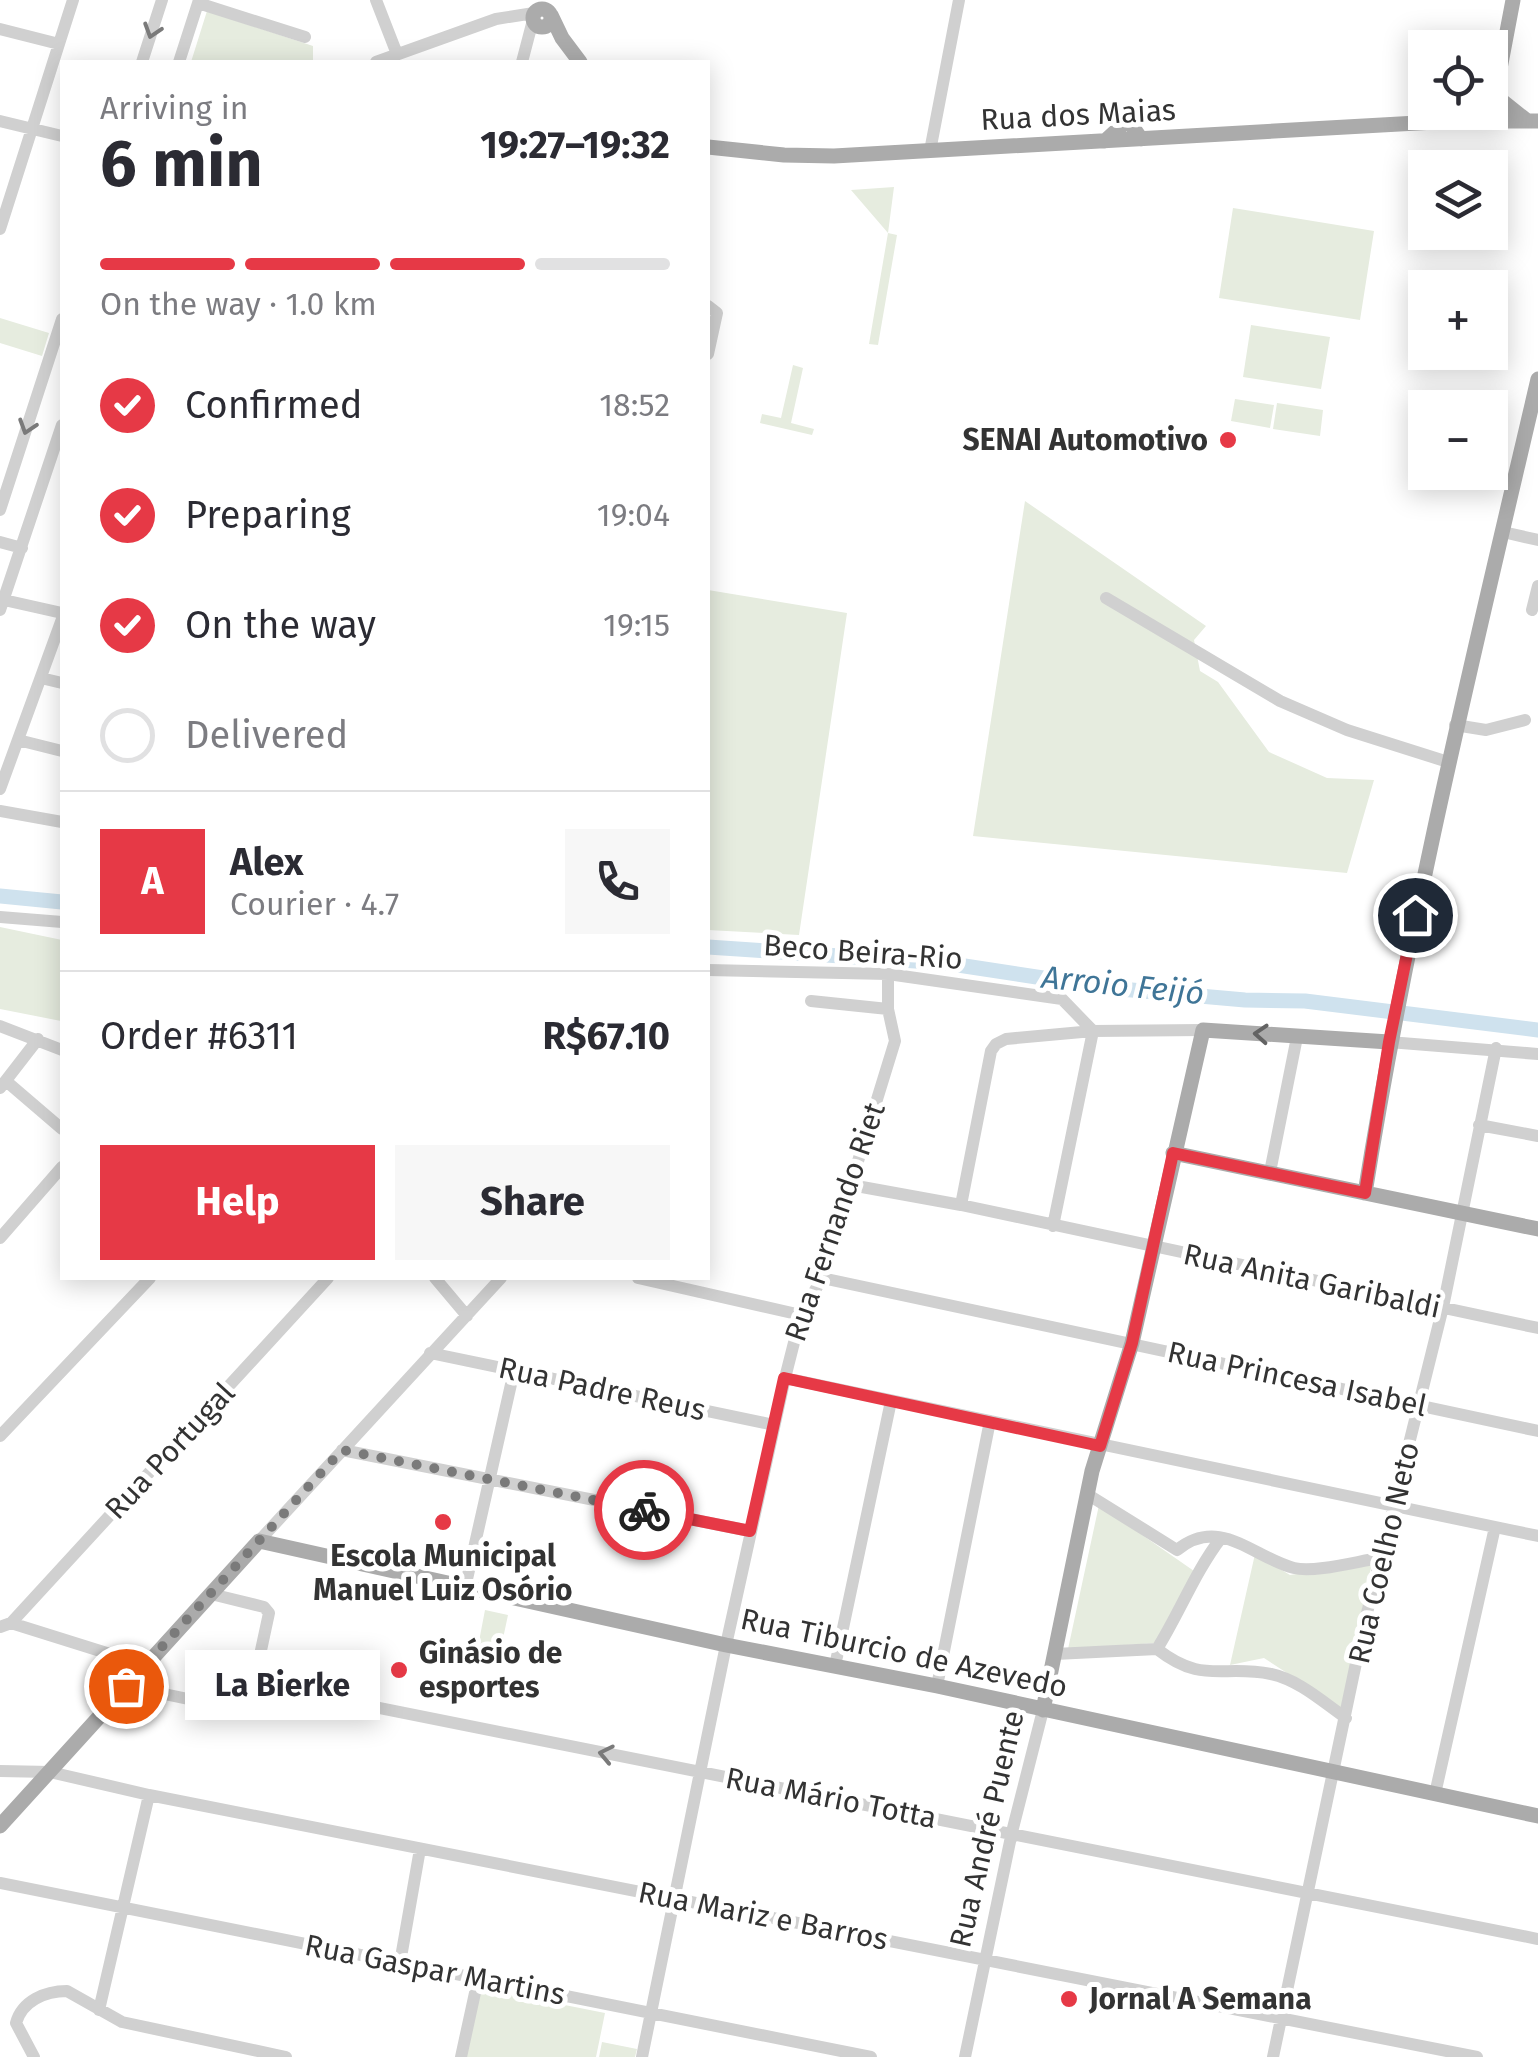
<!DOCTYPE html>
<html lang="en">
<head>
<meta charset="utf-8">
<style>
	:root { --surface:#fff; --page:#f7f7f7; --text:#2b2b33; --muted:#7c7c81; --line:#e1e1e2; --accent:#e63946 }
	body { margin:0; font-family:"Fira Sans",sans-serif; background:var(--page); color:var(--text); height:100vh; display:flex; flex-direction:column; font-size:38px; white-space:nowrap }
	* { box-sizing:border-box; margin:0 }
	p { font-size:32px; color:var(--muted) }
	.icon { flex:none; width:55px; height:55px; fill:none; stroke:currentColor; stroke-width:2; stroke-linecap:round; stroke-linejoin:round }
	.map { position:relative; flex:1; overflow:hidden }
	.details { position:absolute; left:60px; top:60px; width:650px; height:1220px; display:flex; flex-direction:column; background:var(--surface); border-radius:0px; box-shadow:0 5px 25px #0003 }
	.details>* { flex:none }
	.fabs { position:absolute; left:1408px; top:30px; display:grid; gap:20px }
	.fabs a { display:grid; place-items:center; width:100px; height:100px; border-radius:0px; background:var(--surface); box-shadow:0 5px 25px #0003; font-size:50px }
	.pin { position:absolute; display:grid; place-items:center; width:85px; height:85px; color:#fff; margin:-42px; border:5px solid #fff; border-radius:50%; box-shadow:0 2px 10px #0007 }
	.courier { position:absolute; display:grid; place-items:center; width:100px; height:100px; margin:-50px; border:8px solid #e63946; border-radius:50%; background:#fff; color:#222; box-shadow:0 2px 12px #0007 }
	.bubble { position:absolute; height:70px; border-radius:0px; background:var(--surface); box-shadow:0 5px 25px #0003; font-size:32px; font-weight:700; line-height:70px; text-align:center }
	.headline em { font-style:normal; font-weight:700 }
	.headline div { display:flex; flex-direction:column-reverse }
	.headline { display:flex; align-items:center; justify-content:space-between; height:170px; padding:0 40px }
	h1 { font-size:65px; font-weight:700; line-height:75px }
	.bar { display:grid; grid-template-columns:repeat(4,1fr); gap:15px 10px; align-content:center; height:120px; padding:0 40px }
	.bar i { height:12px; border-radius:8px; background:var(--line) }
	.bar .on { background:var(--accent) }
	.bar p { grid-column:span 4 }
	.line { display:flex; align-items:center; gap:25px; padding:0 40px; border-top:2px solid var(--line) }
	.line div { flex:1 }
	.round { display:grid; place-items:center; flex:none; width:105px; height:105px; border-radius:0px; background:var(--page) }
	ol { padding:0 40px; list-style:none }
	li { display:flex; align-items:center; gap:30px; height:110px }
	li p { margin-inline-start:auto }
	li .icon { padding:10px; border-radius:50%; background:var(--accent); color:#fff; stroke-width:4 }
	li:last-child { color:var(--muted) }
	li i { width:55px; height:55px; border:5px solid var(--line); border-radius:50% }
	.action { display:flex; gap:20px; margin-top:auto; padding:20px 40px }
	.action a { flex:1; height:115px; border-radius:0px; background:var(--accent); color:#fff; font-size:40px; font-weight:700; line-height:115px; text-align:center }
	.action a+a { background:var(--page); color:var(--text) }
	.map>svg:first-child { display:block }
</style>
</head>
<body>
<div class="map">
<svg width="1538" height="2057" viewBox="0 0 1538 2057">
	<rect width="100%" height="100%" fill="#fff"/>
	<path fill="#e6ecdf" d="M 207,11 L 313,46 L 313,62 L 191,62 Z
		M 894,187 L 888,233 L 897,235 L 878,345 L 869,344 L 888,233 L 851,190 Z
		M 1233,208 L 1374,231 L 1360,320 L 1219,298 Z
		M 0,318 L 49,333 L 42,356 L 0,343 Z
		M 1251,325 L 1330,337 L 1321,389 L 1243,377 Z
		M 793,365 L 803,368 L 791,423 L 814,429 L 812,435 L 760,423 L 762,414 L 781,418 Z
		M 1235,399 L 1274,405 L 1270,428 L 1231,421 Z
		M 1277,403 L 1323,410 L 1320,436 L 1273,429 Z
		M 1025,501 L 1206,626 L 1194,640 L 1200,671 L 1218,682 L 1269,752 L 1327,778 L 1374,780 L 1347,873 L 973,836 Z
		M 708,590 L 847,613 L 799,935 L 708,930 Z
		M 0,927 L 62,940 L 61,1021 L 0,1009 Z
		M 1099,1505 L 1194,1571 L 1156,1643 L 1068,1649 Z
		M 1255,1554 L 1290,1575 L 1372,1563 L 1341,1708 L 1264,1658 L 1230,1665 Z
		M 485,1610 L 508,1615 L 498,1662 L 476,1657 Z
		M 479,1988 L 605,2013 L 596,2057 L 465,2057 Z
		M 602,2042 L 637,2049 L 635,2057 L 599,2057 Z"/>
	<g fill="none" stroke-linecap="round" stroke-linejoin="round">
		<path stroke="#cfe2ee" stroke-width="15" d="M 0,896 L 62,902
			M 708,947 L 945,963 L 1109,988 L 1245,1000 L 1305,1001 L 1538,1030"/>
		<path stroke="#d0d0d0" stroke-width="12" d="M 376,0 L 397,54
			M 198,3 L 305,37
			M 0,29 L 59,44
			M 142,62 L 162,0
			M 179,62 L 199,0
			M 376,62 L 496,19 L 534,13
			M 522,62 L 533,20
			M 0,121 L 62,136
			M 930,151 L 959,0
			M 0,229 L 73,0
			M 708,306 L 717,313 L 708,354
			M 0,510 L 62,319
			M 1503,532 L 1538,540
			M 0,542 L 22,548
			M 1106,598 L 1280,701 L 1347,730 L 1448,762
			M 4,600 L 62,613
			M 0,610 L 62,425
			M 1532,610 L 1538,586
			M 41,678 L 62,683
			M 1455,725 L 1486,730 L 1525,720
			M 18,740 L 62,751
			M 0,789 L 62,619
			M 0,811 L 62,822
			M 0,917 L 62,922
			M 708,970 L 888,974 L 1062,999 L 1093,1031
			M 811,1001 L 888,1009
			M 0,1026 L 62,1050
			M 1389,1042 L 1538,1054
			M 6,1081 L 62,1129
			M 0,1088 L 38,1039
			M 1479,1125 L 1538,1136
			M 1270,1172 L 1297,1037
			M 851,1185 L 961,1205 L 1538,1328
			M 961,1205 L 991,1051 L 996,1044 L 1006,1039 L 1093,1031 L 1203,1030
			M 1053,1226 L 1093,1031
			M 0,1238 L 62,1167
			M 435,1278 L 467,1316
			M 638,1278 L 801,1315
			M 822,1278 L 1538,1431
			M 430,1353 L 774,1425
			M 785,1378 L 1538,1536
			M 0,1436 L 150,1278
			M 342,1450 L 750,1531
			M 1087,1494 L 1177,1550 C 1220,1515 1254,1558 1294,1568 C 1315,1573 1358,1561 1380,1558
			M 259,1541 L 501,1278
			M 465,1588 L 514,1371
			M 211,1594 L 264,1607 L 269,1613 L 254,1683
			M 11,1623 L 328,1278
			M 0,1627 L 11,1623 L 145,1665
			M 1157,1649 C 1180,1612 1195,1572 1221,1538
			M 1055,1654 L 1157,1649 C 1203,1685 1222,1664 1271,1674 C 1299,1680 1323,1702 1346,1718
			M 835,1666 L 891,1401
			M 126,1686 L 193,1700 L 254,1683 L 1538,1939
			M 937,1686 L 990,1421
			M 0,1771 L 50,1772 L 149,1795 L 1477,2057
			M 1435,1794 L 1495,1527
			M 0,1883 L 871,2057
			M 400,1963 L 420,1849
			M 99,2010 L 149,1795
			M 16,2023 C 22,2001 45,1991 67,1991 L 122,2022 L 286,2057
			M 16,2023 L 34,2057
			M 461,2057 L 478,1979
			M 642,2057 L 726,1645 L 785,1378 L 801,1315 L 822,1278 L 895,1041 L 888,1009 L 888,974
			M 965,2057 L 1012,1832 L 1043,1710
			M 1273,2057 L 1364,1625 L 1443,1307 L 1496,1048"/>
		<path stroke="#ababab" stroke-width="15" d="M533 18a9 9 0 1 1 18 0a9 9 0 1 1-18 0Z
			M 551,15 L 562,38 L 580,62
			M 1490,93 L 1498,79 L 1513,0
			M 1502,101 L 1526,120
			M 1105,141 L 1128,120 L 1141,139
			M 708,147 L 784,155 L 834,156 L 1453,121 L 1538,121
			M 1173,1153 L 1538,1229
			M 1365,1193 C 1409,918 1475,649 1538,379
			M 1043,1710 L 1092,1471 L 1132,1343 L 1203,1030 L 1389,1042
			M 0,1826 L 259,1541 L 726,1645 L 937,1686 L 1538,1816"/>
	</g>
	<defs><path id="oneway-chevron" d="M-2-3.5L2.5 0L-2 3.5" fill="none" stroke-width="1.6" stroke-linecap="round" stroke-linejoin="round" transform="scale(2.5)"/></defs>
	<g stroke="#7a7a7a">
		<use href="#oneway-chevron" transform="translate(152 31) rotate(108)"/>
		<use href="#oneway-chevron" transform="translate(27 427) rotate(108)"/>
		<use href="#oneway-chevron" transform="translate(606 1754) rotate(-168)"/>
	</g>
	<use stroke="#636363" href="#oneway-chevron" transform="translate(1261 1034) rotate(-176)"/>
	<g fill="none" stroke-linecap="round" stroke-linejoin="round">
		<path stroke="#7a7a7a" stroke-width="10" stroke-dasharray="0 18" d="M 126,1686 L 342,1450 L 644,1510"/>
		<path stroke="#e63946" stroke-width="12" d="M 644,1510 L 750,1531 L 784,1378 L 1100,1446 L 1132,1343 L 1173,1153 L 1365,1193 L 1389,1042 L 1415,915"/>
	</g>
	<g fill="#e63946" stroke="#fff" stroke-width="4">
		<circle cx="1228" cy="440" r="10"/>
		<circle cx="443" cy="1522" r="10"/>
		<circle cx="399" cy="1670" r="10"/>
		<circle cx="1069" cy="1999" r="10"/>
	</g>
	<g text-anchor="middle" stroke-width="10" stroke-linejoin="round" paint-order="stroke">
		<g font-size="30" fill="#333" stroke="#fff">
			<text transform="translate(1078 115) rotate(-3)" y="10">Rua dos Maias</text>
			<text transform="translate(863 952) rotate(4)" y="10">Beco Beira-Rio</text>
			<text transform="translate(835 1222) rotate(-71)" y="10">Rua Fernando Riet</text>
			<text transform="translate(1312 1281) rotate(12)" y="10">Rua Anita Garibaldi</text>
			<text transform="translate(1297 1379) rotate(12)" y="10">Rua Princesa Isabel</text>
			<text transform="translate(602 1389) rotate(12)" y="10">Rua Padre Reus</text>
			<text transform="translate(170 1451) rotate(-47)" y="10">Rua Portugal</text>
			<text transform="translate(1384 1553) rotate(-77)" y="10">Rua Coelho Neto</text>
			<text transform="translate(904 1653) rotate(12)" y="10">Rua Tiburcio de Azevedo</text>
			<text transform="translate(831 1798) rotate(11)" y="10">Rua Mário Totta</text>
			<text transform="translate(987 1829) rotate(-77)" y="10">Rua André Puente</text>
			<text transform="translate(763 1916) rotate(11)" y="10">Rua Mariz e Barros</text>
			<text transform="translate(435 1970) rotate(11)" y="10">Rua Gaspar Martins</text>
		</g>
		<g font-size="30" font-weight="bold" fill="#333" stroke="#fff" text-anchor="start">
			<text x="1208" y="450" text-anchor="end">SENAI Automotivo</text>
			<text x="443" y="1566" text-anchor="middle">Escola Municipal<tspan x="443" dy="34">Manuel Luiz Osório</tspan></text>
			<text x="419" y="1663">Ginásio de<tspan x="419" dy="34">esportes</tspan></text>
			<text x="1089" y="2009">Jornal A Semana</text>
		</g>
		<g font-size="32" font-style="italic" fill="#3f7597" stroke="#fff">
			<text transform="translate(1123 985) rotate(6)" y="11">Arroio Feijó</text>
		</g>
	</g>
</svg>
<div class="fabs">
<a><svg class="icon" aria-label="locate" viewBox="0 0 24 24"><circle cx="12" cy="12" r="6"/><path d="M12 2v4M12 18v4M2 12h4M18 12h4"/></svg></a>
<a><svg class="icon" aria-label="layers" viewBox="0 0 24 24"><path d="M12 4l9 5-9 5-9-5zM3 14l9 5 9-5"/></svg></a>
<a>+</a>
<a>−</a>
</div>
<div class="pin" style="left:126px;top:1686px;background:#ea580c"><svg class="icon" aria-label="bag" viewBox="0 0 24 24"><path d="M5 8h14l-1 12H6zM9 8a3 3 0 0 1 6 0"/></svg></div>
<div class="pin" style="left:1415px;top:915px;background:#1f2937"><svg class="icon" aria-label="home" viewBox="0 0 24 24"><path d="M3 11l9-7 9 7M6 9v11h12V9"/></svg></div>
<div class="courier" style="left:644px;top:1510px"><svg class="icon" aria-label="bike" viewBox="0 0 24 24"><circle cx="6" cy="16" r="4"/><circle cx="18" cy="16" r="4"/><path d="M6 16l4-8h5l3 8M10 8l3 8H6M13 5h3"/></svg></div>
<div class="bubble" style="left:185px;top:1650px;width:195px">La Bierke</div>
<section class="details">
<div class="headline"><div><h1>6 min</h1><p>Arriving in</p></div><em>19:27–19:32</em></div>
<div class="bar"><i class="on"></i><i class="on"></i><i class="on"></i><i></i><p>On the way · 1.0 km</p></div>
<ol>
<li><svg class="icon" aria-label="check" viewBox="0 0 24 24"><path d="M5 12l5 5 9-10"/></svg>Confirmed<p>18:52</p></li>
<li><svg class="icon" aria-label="check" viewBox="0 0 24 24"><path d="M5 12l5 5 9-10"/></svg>Preparing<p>19:04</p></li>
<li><svg class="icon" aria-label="check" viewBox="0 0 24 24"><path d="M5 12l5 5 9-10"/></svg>On the way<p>19:15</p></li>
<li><i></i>Delivered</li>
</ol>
<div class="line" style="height:180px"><b class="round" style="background:var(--accent);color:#fff">A</b><div><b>Alex</b><p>Courier · 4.7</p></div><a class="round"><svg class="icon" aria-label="phone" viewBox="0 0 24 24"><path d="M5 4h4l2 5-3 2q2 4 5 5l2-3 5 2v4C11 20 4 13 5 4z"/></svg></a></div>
<div class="line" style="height:130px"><div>Order #6311</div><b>R$67.10</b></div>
<div class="action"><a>Help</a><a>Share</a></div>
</section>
</div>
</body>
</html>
